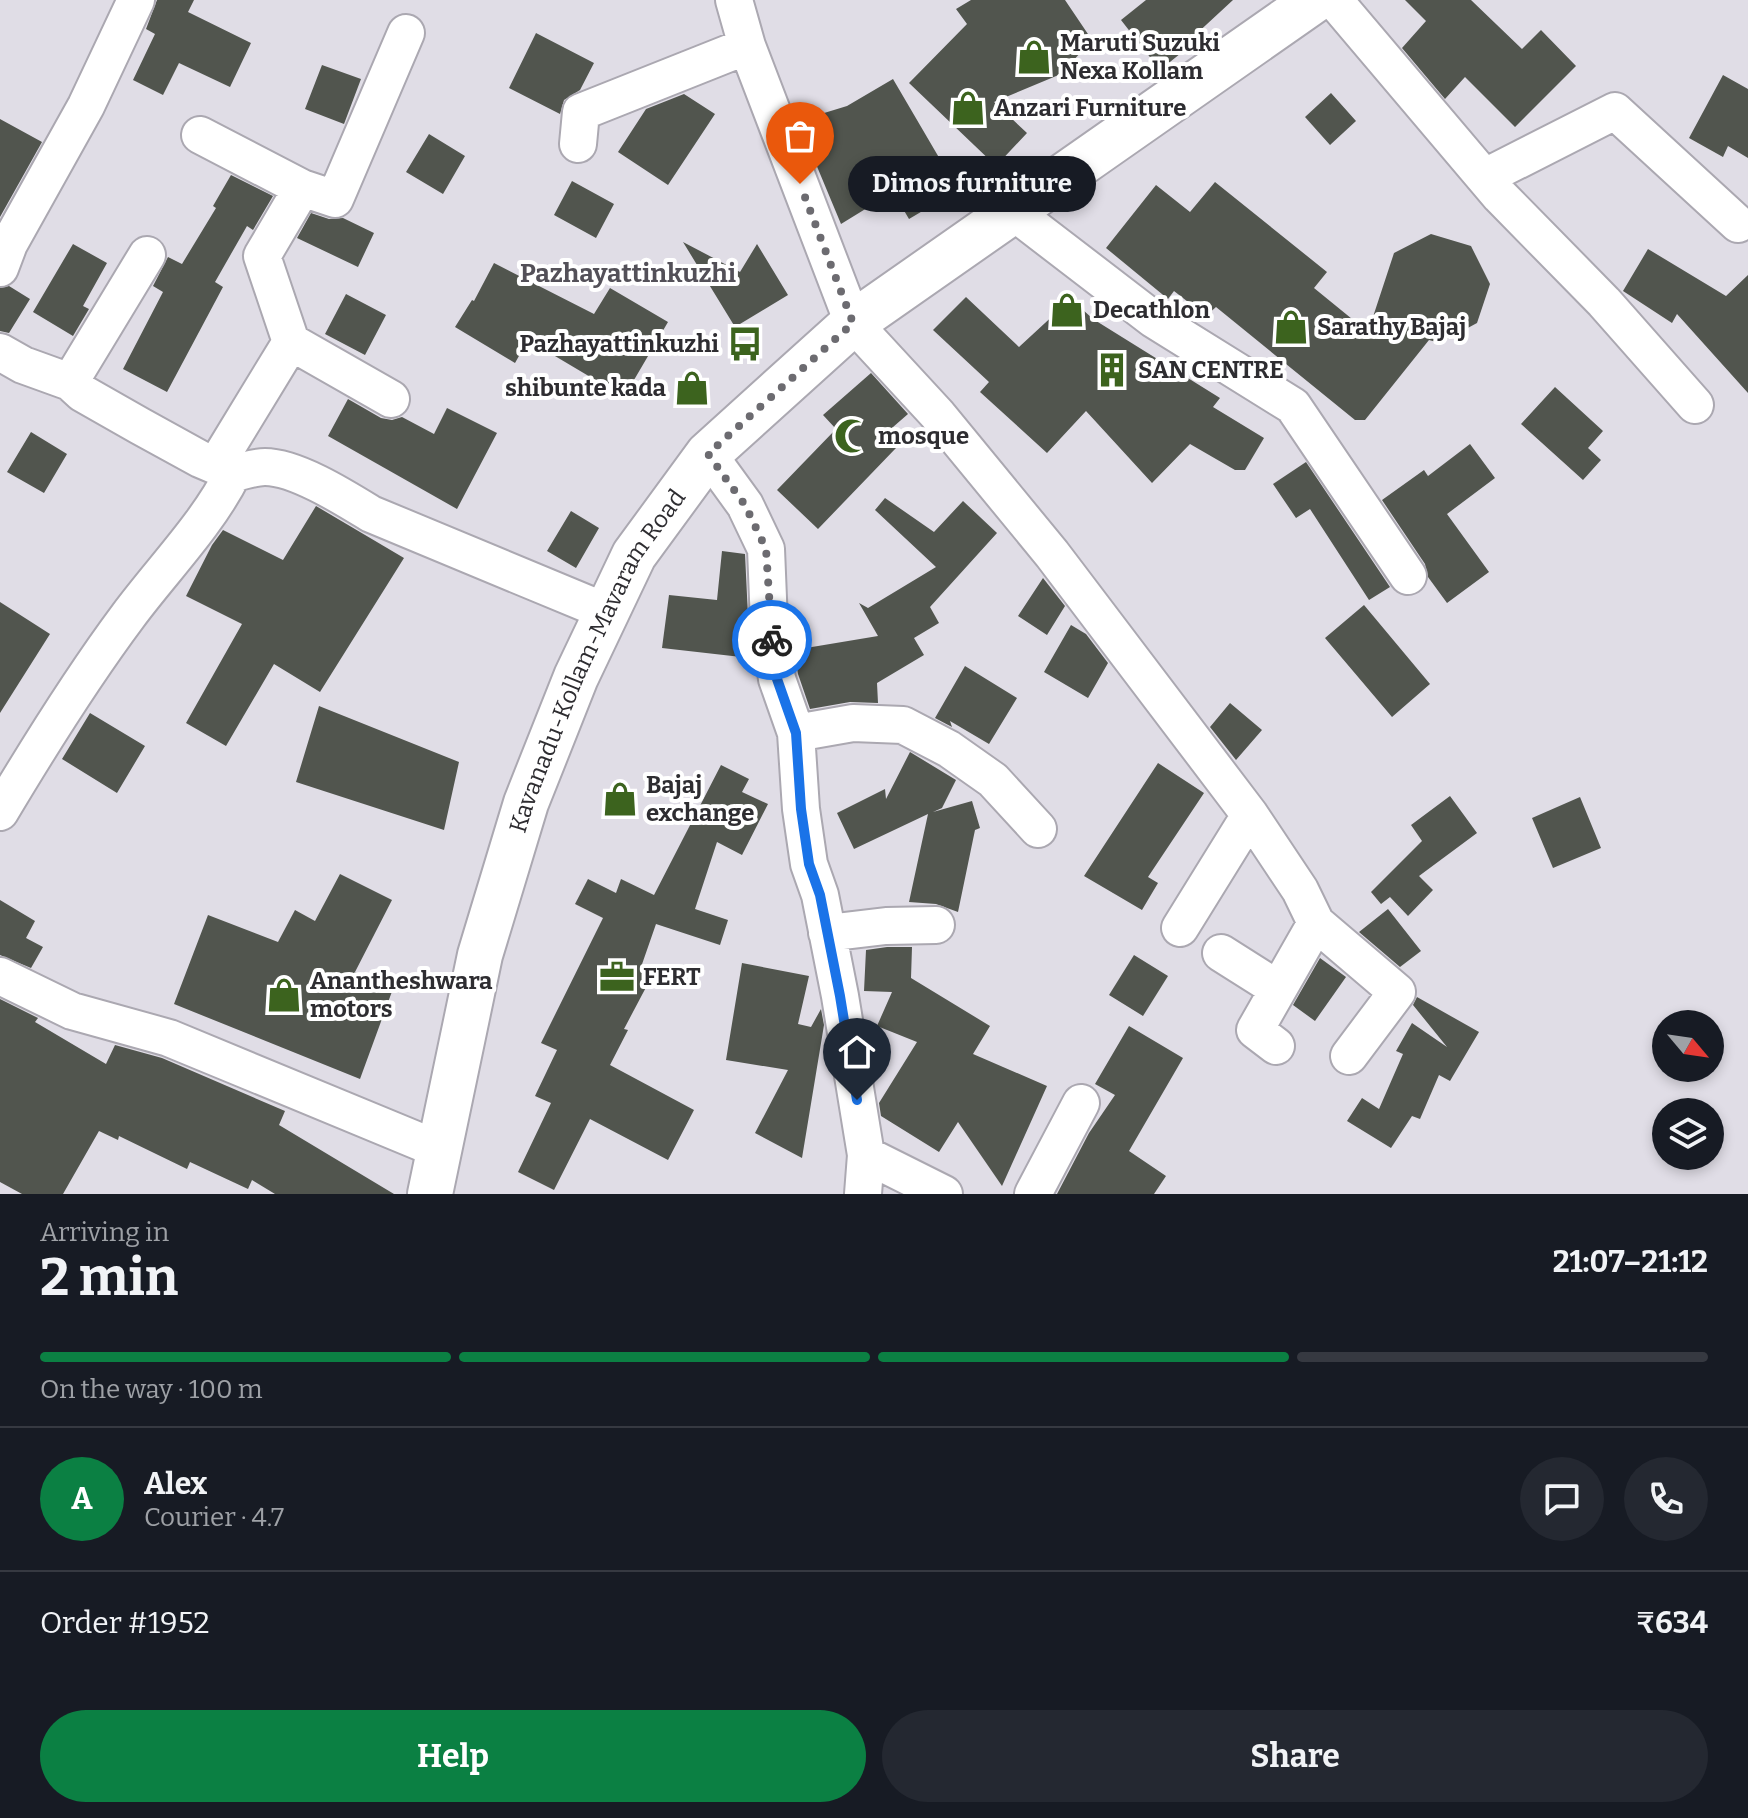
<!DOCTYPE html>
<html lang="en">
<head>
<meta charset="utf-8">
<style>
	:root { --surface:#171b24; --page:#242831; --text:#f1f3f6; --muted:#9ea1a6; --line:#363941; --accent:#0b8043 }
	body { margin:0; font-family:Bitter,serif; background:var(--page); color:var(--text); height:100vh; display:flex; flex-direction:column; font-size:30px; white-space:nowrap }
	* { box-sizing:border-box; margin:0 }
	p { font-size:26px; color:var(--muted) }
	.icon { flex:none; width:44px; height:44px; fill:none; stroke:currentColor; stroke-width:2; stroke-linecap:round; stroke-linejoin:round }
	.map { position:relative; height:1194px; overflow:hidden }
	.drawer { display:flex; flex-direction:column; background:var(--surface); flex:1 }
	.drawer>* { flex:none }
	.needle { width:52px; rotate:119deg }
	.tools { position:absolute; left:1652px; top:1010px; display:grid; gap:16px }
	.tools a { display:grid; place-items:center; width:72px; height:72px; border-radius:50%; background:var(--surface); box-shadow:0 4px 12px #0003; font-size:40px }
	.pin { position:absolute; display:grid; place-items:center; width:68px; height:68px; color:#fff; margin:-82px -34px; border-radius:50% 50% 50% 0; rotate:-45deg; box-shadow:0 0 8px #0007 }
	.pin .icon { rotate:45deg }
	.courier { position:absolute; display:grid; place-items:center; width:80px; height:80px; margin:-40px; border:6px solid #1a73e8; border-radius:50%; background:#fff; color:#222; box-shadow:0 2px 10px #0007 }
	.bubble { position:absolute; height:56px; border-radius:28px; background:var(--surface); box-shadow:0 4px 12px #0003; font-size:26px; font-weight:700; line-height:56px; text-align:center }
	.headline em { font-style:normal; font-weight:700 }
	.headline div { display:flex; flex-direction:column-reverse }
	.headline { display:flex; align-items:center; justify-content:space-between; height:136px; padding:0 40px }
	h1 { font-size:52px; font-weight:700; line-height:60px }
	.bar { display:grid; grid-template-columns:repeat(4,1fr); gap:12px 8px; align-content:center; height:96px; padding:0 40px }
	.bar i { height:10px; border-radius:6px; background:var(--line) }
	.bar .current { background:var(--accent) }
	.bar p { grid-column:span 4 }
	.line { display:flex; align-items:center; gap:20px; padding:0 40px; border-top:2px solid var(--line) }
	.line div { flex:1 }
	.round { display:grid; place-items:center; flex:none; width:84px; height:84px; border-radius:42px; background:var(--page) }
	.cta { display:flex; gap:16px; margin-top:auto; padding:16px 40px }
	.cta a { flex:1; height:92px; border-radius:48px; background:var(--accent); color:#fff; font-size:32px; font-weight:700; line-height:92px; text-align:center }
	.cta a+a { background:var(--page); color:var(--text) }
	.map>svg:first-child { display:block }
</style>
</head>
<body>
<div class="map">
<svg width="1748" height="1194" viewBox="0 0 1748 1194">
	<rect width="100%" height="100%" fill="#e0dde6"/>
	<path fill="#51554e" d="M 157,0 L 194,0 L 188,12 L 251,43 L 230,87 L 179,63 L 163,95 L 133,80 L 155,34 L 146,29 Z
		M 971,0 L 1065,0 L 1092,40 L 1061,74 L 994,102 L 1027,133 L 996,166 L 909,83 L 967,24 L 956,9 Z
		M 1146,0 L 1233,0 L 1193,37 L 1196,41 L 1160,70 L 1121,20 Z
		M 1405,0 L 1471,0 L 1522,49 L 1541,30 L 1576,66 L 1515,127 L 1465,77 L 1445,99 L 1402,48 L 1426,21 Z
		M 536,33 L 594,63 L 580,90 L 564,100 L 560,114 L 509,88 Z
		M 322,65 L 361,79 L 344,124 L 305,109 Z
		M 1723,75 L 1748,89 L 1748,158 L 1728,146 L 1723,157 L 1689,138 Z
		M 893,79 L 958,190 L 909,219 L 893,192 L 841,224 L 798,121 L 847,106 Z
		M 1331,93 L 1356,121 L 1330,145 L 1305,117 Z
		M 684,94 L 715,114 L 668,185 L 618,152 L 646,109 Z
		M 0,119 L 42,142 L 0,217 Z
		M 429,134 L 465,156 L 443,194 L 406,172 Z
		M 231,175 L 273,196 L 253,230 L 247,226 L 215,282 L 223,287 L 167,392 L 123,369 L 163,292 L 153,286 L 168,257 L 182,264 L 216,208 L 213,206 Z
		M 572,181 L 614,204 L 596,238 L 554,215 Z
		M 1215,182 L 1327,272 L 1314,288 L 1368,332 L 1394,253 L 1431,234 L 1471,246 L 1490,284 L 1477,323 L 1440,343 L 1429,340 L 1365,420 L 1355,420 L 1216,307 L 1206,316 L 1174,291 L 1168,299 L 1106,248 L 1156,185 L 1190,212 Z
		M 311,213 L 329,219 L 343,218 L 374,233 L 358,267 L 297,238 Z
		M 683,242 L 740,272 L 757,244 L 788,295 L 735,327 Z
		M 73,244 L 107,263 L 83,306 L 89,309 L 73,336 L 33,312 Z
		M 1648,249 L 1726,296 L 1748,275 L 1748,393 L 1677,314 L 1672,323 L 1623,291 Z
		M 494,263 L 594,314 L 610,288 L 668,322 L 624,397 L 528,340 L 515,363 L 455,327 L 472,300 L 474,301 Z
		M 9,286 L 30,299 L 9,333 L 0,331 L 0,288 Z
		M 346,294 L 386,315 L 365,355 L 325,334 Z
		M 966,297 L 1019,347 L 1071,299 L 1093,319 L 1220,398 L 1213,407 L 1264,438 L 1245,470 L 1235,470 L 1190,444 L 1152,483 L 1086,411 L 1047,453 L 980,392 L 989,382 L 933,330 Z
		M 871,373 L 908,414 L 885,434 L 896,448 L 818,529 L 777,490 L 836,429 L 823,415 Z
		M 1555,387 L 1603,431 L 1588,448 L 1601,460 L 1583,480 L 1521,424 Z
		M 348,399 L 381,418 L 392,420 L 402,417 L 434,434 L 447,408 L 497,433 L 457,509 L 328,436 Z
		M 31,432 L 67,454 L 44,493 L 7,472 Z
		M 1470,444 L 1495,478 L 1447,514 L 1489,572 L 1447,603 L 1428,577 L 1425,564 L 1382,500 L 1424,470 L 1428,476 Z
		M 1306,462 L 1390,587 L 1369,600 L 1310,509 L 1296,518 L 1273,484 Z
		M 885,498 L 934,532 L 963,501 L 997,533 L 930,607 L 939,623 L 914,638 L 924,655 L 877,683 L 878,703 L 850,702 L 810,709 L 798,674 L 794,650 L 878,636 L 859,603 L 868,608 L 936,567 L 875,510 Z
		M 316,506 L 404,558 L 320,692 L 274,664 L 226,746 L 186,723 L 242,624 L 186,596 L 212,545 L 223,530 L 283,560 Z
		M 571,511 L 599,528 L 576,568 L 547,551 Z
		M 722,551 L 745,554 L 750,658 L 662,648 L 669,595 L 717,600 Z
		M 1043,578 L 1065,606 L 1047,635 L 1018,616 Z
		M 0,602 L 50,634 L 0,713 Z
		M 1364,605 L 1430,684 L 1392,717 L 1325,638 Z
		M 1071,625 L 1086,634 L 1108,663 L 1088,698 L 1044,672 Z
		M 965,666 L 1017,698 L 989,744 L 950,721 L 952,727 L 935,718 Z
		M 1230,703 L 1262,730 L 1236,760 L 1210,727 Z
		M 319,706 L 459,762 L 444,830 L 296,782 Z
		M 90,713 L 145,746 L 117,793 L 62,759 Z
		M 910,752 L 956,780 L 942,808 L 933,812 L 972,801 L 980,828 L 975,830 L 958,912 L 936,904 L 909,902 L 928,814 L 854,849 L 837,813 L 885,789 L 886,799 Z
		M 1158,763 L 1204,793 L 1148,877 L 1158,883 L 1142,910 L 1084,876 Z
		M 721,765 L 749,779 L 742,792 L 768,804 L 742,855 L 717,842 L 695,909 L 728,920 L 720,945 L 656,924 L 640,970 L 652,976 L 624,1029 L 628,1030 L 610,1065 L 694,1110 L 668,1160 L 590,1119 L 554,1190 L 518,1172 L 551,1103 L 535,1096 L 557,1050 L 541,1043 L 603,918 L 575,904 L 588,879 L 616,893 L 621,879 L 654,895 Z
		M 1450,796 L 1477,833 L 1419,876 L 1433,890 L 1408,916 L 1390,897 L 1381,904 L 1371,892 L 1422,841 L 1411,825 Z
		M 1580,797 L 1601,848 L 1553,868 L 1532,818 Z
		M 340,874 L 392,900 L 355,972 L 394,986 L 360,1079 L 174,1004 L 208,915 L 278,942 L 295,910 L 315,921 Z
		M 0,900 L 35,921 L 26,938 L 43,947 L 31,968 L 0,955 Z
		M 1388,909 L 1421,951 L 1400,967 L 1359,932 Z
		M 887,947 L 912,947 L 911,978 L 990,1026 L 973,1054 L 1047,1086 L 1002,1186 L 958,1122 L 939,1152 L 881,1116 L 879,1103 L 917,1042 L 877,1026 L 892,992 L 864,991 L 866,950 Z
		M 1134,955 L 1168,976 L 1143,1016 L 1109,995 Z
		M 1320,958 L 1346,977 L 1315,1021 L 1293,1005 Z
		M 742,963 L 809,976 L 798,1024 L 811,1027 L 821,1009 L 824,1025 L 802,1158 L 755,1133 L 788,1070 L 726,1060 Z
		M 1417,997 L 1479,1032 L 1450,1081 L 1439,1075 L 1420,1119 L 1412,1116 L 1391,1148 L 1347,1121 L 1362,1098 L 1379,1109 L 1403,1054 L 1396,1051 L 1412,1023 L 1447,1047 L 1413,1005 Z
		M 0,999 L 38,1018 L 35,1022 L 106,1064 L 115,1045 L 162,1058 L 285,1111 L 279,1125 L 394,1194 L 275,1194 L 252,1180 L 248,1189 L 190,1162 L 187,1169 L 119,1136 L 118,1140 L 99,1131 L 63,1194 L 22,1194 L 0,1182 Z
		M 1129,1026 L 1183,1058 L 1129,1151 L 1166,1176 L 1154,1194 L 1057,1194 L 1089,1133 L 1115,1095 L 1095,1084 Z"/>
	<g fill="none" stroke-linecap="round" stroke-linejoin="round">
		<g stroke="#aba8b1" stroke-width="40">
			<path id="minor" d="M 734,0 L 747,46 L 853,323 L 937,414 L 1052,554 L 1250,815 L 1300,890 L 1316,923 L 1397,992 L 1349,1056
				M 1334,0 L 1500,196 L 1604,302 L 1695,405
				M 200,135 L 302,188 L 262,256 L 291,342 L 216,465
				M 578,144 L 581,112 L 747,46
				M 1485,177 L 1615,111 L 1738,224
				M 302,188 L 335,199 L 406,33
				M 1011,210 L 1153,319 L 1293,406 L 1408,576
				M 0,268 L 9,244 L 86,106 L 136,0
				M 291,342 L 391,399
				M 0,352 L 23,365 L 70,382 L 82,393 L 140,426 L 200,459 L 233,473
				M 70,382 L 147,255
				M 708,454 L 745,505 L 766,549 L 769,623 L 777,679 L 796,733 L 801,809 L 809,864 L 820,895 L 840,996 L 866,1155 L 863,1194
				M 796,733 L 853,723 L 903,725 L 949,749 L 993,780 L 1038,829
				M 0,812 C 40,745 81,679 128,616 C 162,570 207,525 233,473 C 244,471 255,467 265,467 C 296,467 345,498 371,514 L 607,612
				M 1180,928 L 1250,815
				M 827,933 L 886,926 L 936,925
				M 1221,953 L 1278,989
				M 0,976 L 72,1011 L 169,1038 L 440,1150
				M 1276,1046 L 1255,1030 L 1316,923
				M 866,1155 L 944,1194
				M 1033,1194 L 1081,1103"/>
		</g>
		<g stroke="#aba8b1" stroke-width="48">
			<g id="primary">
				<path id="s1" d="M 430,1194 L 480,955 L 526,803 L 576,677 L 634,555 L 708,454 L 853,323 L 1315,0"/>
			</g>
		</g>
		<use href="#minor" stroke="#fff" stroke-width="36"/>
		<use href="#primary" stroke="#fff" stroke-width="44"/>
	</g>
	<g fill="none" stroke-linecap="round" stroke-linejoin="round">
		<path stroke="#6c6b70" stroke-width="8" stroke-dasharray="0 14.4" d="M 772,640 L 766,549 L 745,505 L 708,454 L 853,323 L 800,184"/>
		<path stroke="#1a73e8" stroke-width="10" d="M 772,640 L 777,679 L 796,733 L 801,809 L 809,864 L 820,895 L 840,996 L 857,1100"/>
	</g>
	<defs>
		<g id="shop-bare" transform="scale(2.76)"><path d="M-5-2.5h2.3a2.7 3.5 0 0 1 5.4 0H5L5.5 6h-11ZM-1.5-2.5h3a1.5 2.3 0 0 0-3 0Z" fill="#3c631e" stroke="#fff" stroke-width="2.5" paint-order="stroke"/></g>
		<g id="bus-bare" transform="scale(2.76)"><path d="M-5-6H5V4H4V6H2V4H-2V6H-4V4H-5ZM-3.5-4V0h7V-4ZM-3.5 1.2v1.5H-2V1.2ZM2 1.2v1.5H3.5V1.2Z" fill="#3c631e" stroke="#fff" stroke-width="2.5" paint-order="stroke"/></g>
		<g id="building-bare" transform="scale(2.76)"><path d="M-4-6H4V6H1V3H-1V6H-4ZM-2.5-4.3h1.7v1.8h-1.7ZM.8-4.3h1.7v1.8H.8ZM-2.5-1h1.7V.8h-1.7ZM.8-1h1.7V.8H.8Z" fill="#3c631e" stroke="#fff" stroke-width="2.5" paint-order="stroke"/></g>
		<g id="mosque-bare" transform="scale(2.76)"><path d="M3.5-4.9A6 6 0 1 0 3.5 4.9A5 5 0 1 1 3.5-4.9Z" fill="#3c631e" stroke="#fff" stroke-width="2.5" paint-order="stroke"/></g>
		<g id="office-bare" transform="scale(2.76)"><path d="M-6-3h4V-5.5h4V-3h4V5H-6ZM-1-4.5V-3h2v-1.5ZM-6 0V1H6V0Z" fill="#3c631e" stroke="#fff" stroke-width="2.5" paint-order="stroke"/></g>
	</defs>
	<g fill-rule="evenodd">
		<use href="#shop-bare" x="1034" y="57"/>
		<use href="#shop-bare" x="968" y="108"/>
		<use href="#shop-bare" x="1067" y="310"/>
		<use href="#shop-bare" x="1291" y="327"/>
		<use href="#bus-bare" x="745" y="344"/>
		<use href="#building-bare" x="1112" y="370"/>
		<use href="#shop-bare" x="692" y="388"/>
		<use href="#mosque-bare" x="852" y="436"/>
		<use href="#shop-bare" x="620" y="799"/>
		<use href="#office-bare" x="617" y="977"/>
		<use href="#shop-bare" x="284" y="995"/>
	</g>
	<g text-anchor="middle" stroke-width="8" stroke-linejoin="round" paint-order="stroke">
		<g font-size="24" font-weight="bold" fill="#2e2d31" stroke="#fff" text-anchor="start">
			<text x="1060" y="51">Maruti Suzuki<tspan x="1060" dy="28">Nexa Kollam</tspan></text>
			<text x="994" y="116">Anzari Furniture</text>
			<text x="1093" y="318">Decathlon</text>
			<text x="1317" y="335">Sarathy Bajaj</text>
			<text x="719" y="352" text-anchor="end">Pazhayattinkuzhi</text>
			<text x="1138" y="378">SAN CENTRE</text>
			<text x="666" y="396" text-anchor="end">shibunte kada</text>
			<text x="878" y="444">mosque</text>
			<text x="646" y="793">Bajaj<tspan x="646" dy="28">exchange</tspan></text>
			<text x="643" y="985">FERT</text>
			<text x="310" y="989">Anantheshwara<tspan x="310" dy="28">motors</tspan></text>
		</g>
		<g font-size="24" fill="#2e2d31" stroke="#fff">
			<text dy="8" stroke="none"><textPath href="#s1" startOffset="562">Kavanadu-Kollam-Mavaram Road</textPath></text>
		</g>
		<g font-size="26" font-weight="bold" fill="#535058" stroke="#fff">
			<text x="628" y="282">Pazhayattinkuzhi</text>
		</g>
	</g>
</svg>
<div class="tools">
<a><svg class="needle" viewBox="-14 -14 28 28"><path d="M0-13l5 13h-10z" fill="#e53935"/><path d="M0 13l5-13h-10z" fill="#9ea1a6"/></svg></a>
<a><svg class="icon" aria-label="layers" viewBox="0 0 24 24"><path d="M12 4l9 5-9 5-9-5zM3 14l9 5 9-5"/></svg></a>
</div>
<div class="pin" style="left:800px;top:184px;background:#ea580c"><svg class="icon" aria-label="bag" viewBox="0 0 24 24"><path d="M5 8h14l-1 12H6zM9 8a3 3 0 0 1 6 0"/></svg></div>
<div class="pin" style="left:857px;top:1100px;background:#1f2937"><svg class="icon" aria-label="home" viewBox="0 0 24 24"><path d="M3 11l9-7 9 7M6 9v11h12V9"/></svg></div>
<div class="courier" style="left:772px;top:640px"><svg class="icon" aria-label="bike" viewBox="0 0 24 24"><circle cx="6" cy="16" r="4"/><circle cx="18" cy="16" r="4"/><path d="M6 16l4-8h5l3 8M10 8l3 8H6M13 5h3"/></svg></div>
<div class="bubble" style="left:848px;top:156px;width:248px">Dimos furniture</div>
</div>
<section class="drawer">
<div class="headline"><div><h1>2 min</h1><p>Arriving in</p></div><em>21:07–21:12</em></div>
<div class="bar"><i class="current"></i><i class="current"></i><i class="current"></i><i></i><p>On the way · 100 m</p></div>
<div class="line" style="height:144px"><b class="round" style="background:var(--accent);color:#fff">A</b><div><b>Alex</b><p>Courier · 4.7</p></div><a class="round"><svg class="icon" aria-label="chat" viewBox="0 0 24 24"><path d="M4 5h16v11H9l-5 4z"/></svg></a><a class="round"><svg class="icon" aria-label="phone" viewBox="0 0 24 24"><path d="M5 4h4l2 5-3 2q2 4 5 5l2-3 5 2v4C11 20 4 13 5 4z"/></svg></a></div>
<div class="line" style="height:104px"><div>Order #1952</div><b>₹634</b></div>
<div class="cta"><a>Help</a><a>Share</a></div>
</section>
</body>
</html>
